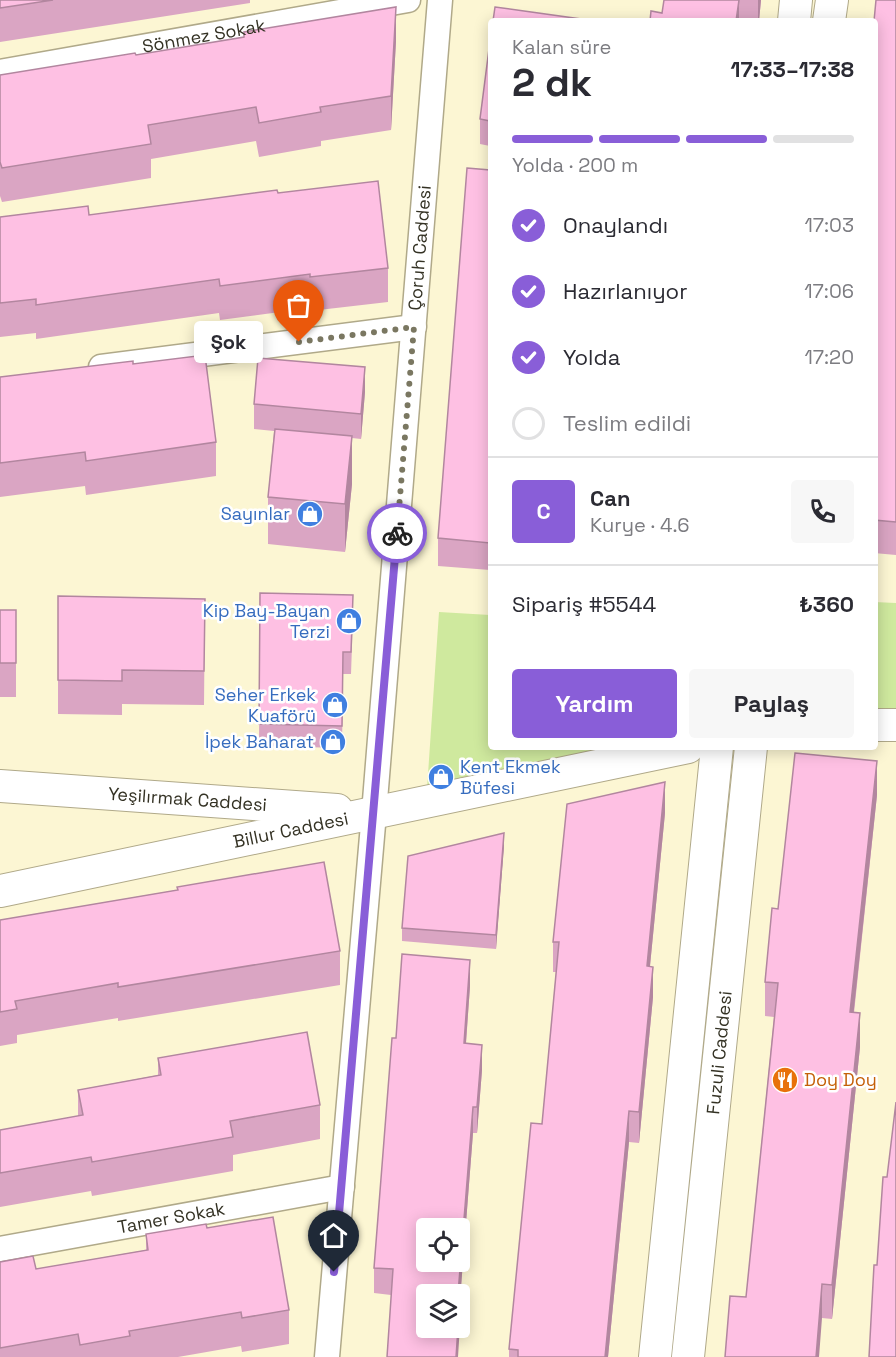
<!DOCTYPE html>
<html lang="tr">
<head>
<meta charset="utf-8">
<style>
	:root { --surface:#fff; --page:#f7f7f7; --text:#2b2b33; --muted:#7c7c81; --line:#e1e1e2; --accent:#895ed8 }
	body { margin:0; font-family:"Space Grotesk",sans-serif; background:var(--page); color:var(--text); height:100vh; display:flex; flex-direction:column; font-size:22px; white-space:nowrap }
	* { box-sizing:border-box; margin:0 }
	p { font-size:20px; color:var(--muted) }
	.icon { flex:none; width:33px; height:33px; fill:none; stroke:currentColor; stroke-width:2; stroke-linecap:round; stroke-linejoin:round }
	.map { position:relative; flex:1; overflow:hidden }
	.panel { position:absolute; left:488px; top:18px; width:390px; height:732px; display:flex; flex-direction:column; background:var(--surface); border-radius:6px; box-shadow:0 3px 15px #0003 }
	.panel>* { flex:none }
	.fabs { position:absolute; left:416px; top:1218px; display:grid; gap:12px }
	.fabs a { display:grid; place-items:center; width:54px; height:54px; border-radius:6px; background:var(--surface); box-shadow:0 3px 15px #0003; font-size:30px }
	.pin { position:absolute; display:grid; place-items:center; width:51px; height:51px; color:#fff; margin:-62px -26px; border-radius:50% 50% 50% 0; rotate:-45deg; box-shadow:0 0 6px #0007 }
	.pin .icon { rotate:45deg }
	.courier { position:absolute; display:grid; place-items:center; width:60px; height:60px; margin:-30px; border:4px solid #895ed8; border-radius:50%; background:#fff; color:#222; box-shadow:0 2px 8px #0007 }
	.bubble { position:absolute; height:42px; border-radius:6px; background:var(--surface); box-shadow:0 3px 15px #0003; font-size:20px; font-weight:800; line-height:42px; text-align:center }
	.headline em { font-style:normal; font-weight:800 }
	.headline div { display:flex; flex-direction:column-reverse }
	.headline { display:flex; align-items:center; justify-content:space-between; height:102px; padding:0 24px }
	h1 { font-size:39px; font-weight:800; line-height:45px }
	.bar { display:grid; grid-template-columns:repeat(4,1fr); gap:9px 6px; align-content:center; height:72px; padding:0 24px }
	.bar i { height:8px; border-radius:4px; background:var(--line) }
	.bar .selected { background:var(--accent) }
	.bar p { grid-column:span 4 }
	.line { display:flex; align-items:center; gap:15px; padding:0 24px; border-top:2px solid var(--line) }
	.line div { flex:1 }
	.round { display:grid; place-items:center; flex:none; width:63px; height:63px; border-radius:6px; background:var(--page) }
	ol { padding:0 24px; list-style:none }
	li { display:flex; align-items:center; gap:18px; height:66px }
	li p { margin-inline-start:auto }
	li .icon { padding:6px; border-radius:50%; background:var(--accent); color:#fff; stroke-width:4 }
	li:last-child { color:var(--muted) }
	li i { width:33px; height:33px; border:3px solid var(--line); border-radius:50% }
	.action { display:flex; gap:12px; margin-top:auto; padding:12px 24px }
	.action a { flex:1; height:69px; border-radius:6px; background:var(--accent); color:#fff; font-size:24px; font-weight:800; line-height:69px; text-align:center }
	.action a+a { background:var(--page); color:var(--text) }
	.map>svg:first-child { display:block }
</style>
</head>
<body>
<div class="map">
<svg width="896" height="1357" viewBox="0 0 896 1357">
	<rect width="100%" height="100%" fill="#fcf6d3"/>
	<path fill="#cfe99e" d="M 874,602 L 896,603 L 896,719 L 875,716 Z
		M 439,612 L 490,615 L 490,747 L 613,747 L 427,789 Z"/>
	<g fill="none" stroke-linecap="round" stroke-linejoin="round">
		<g stroke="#b0a989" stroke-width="27">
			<g id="minor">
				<path id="s1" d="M 0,72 L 408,0"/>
				<path d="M 101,367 L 414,327"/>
				<path id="s2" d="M 0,1249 L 342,1187"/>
				<path id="s3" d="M 327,1357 L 374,813 L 440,0"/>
			</g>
		</g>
		<g stroke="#b0a989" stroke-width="34">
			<g id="tertiary">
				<path d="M 794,21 L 796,0"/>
				<path d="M 829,21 L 832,0"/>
				<path d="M 874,725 L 896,725"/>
				<path id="s4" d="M 0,786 L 337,810"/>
				<path id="s5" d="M 0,891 L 688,747"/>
				<path d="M 655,1357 L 717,747"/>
				<path id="s6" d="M 688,1357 L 751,747"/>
			</g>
		</g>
		<use href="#minor" stroke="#fff" stroke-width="24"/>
		<use href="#tertiary" stroke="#fff" stroke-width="32"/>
	</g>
	<path fill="#daa5c3" d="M 0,0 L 250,0 L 250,3 L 0,42 Z
		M 664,0 L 761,0 L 759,21 L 650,21 L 662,13 Z
		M 896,0 L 896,555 L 874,553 L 874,21 Z
		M 244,32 L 396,41 L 391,130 L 321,141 L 321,146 L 259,157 L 256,141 L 151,159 L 151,178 L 2,202 L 0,196 L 0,75 L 136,55 L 244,37 Z
		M 490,41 L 490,146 L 480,144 L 480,119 Z
		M 490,170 L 490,570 L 438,566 L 438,538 Z
		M 278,193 L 388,268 L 388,302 L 310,311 L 310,308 L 220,320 L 219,313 L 36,339 L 36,333 L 0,337 L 0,217 L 89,215 Z
		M 133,364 L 216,442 L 216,476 L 86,495 L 85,486 L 0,497 L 0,377 Z
		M 365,392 L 361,439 L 352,438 L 352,484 L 345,552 L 268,544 L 268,497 L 274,431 L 254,429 L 254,404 Z
		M 260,593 L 353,617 L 351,674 L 343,674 L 342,748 L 259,746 Z
		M 58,596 L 205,599 L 204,705 L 122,704 L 122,715 L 58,714 Z
		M 0,610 L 16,610 L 16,697 L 0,697 Z
		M 877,795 L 854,1013 L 860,1047 L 832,1319 L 822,1318 L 746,1297 L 774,1017 L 765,1016 L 765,982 L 778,909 Z
		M 665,813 L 650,966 L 653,997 L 639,1143 L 629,1142 L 608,1357 L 509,1357 L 509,1349 L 542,1124 L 556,972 L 553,972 L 553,942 Z
		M 504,846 L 496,949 L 402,941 L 402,928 Z
		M 177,887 L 340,951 L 340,985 L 118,1021 L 118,1018 L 17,1035 L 17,1043 L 0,1046 L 0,920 L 177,890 Z
		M 470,986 L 466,1044 L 482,1070 L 477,1133 L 473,1133 L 460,1299 L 460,1325 L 391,1295 L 374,1293 L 374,1268 L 396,1038 Z
		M 158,1058 L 320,1105 L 320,1139 L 233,1155 L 233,1171 L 92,1196 L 91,1191 L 0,1207 L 0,1130 L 78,1116 L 78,1090 L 158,1075 Z
		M 207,1228 L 289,1310 L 289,1344 L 242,1352 L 241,1346 L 178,1357 L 0,1357 L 0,1262 L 36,1269 L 146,1250 L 146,1234 Z"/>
	<path fill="#b2869f" d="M 739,0 L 739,21 L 736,21 Z
		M 758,0 L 761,0 L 759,21 L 758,21 Z
		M 396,7 L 396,41 L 391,130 L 391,96 Z
		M 365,367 L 365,392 L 361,439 L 361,414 Z
		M 352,436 L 352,484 L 345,552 L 345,504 Z
		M 877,761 L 877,795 L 850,1046 L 850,1012 Z
		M 665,782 L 665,813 L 647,996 L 647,966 Z
		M 504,833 L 504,846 L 496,949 L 496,935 Z
		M 470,960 L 470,986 L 464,1069 L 464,1043 Z
		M 653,967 L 653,997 L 639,1143 L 639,1112 Z
		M 860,1013 L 860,1047 L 832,1319 L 832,1285 Z
		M 482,1045 L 482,1070 L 477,1133 L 477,1107 Z
		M 473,1107 L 473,1133 L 459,1313 L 458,1294 Z
		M 629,1111 L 629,1142 L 608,1357 L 605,1357 Z
		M 822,1284 L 822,1318 L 819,1357 L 816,1357 Z
		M 460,1299 L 460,1325 L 458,1357 L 456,1357 Z"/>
	<path fill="#fec0e3" stroke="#b2869f" stroke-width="1.5" fill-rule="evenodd" d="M 0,0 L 53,0 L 0,8 Z
		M 664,0 L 739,0 L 736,21 L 650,21 L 651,11 L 662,13 Z
		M 876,0 L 896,0 L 896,522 L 874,520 L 874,21 Z
		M 396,7 L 391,96 L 320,107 L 321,112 L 259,123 L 256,107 L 148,125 L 151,144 L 2,168 L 0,162 L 0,75 L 135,53 L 136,55 L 244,37 L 244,32 Z
		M 495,7 L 588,20 L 588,21 L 493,21 Z
		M 490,41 L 490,121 L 480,119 Z
		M 467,168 L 490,170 L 490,543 L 438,538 Z
		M 378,181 L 388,268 L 310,277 L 310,274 L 220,286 L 219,279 L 36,305 L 36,299 L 0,303 L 0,217 L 88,206 L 89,215 L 277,190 L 278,193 Z
		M 205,355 L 216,442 L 86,461 L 85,452 L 0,463 L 0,377 L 133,361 L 133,364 Z
		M 258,358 L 365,367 L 361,414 L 254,404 Z
		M 275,429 L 352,436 L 345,504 L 268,497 Z
		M 260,593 L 353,595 L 351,652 L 343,652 L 342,726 L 259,724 Z
		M 58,596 L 205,599 L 204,671 L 122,670 L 122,681 L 58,680 Z
		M 0,610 L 16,610 L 16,663 L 0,663 Z
		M 795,753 L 877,761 L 850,1012 L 860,1013 L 832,1285 L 822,1284 L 816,1357 L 725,1357 L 730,1296 L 746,1297 L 778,983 L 765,982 L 772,908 L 778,909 Z
		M 665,782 L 647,966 L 653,967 L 639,1112 L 629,1111 L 605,1357 L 518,1357 L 518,1350 L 509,1349 L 531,1123 L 542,1124 L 559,942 L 553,942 L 567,804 Z
		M 504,833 L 496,935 L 402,928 L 408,856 Z
		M 324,862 L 340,951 L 118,987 L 118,983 L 15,1001 L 17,1009 L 0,1012 L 0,920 L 178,890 L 177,887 Z
		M 402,954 L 470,960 L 464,1043 L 482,1045 L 477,1107 L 473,1107 L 458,1294 L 426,1294 L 426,1328 L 458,1328 L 456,1357 L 387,1357 L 393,1269 L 374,1268 L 392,1038 L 396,1038 ZM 426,1228 L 459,1228 L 459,1262 L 426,1262 Z
		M 307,1032 L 320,1105 L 230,1121 L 233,1137 L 92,1162 L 91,1157 L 0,1173 L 0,1130 L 83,1115 L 78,1090 L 161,1075 L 158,1058 Z
		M 896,1102 L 896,1357 L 869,1357 L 874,1265 L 877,1265 L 883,1177 L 887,1177 Z
		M 273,1217 L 289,1310 L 242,1318 L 241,1312 L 129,1331 L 130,1336 L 80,1345 L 78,1334 L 0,1348 L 0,1262 L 33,1256 L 36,1269 L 148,1250 L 146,1234 L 206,1224 L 207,1228 Z
		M 459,1299 L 460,1299 L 459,1318 Z"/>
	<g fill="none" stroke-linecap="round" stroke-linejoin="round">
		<path stroke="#7a7761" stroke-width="6" stroke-dasharray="0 10.8" d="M 299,342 L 414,327 L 397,533"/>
		<path stroke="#895ed8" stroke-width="8" d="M 334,1272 L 397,533"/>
	</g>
	<defs>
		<g id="shop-disc" transform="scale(1.35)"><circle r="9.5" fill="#3f7fe0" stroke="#fff"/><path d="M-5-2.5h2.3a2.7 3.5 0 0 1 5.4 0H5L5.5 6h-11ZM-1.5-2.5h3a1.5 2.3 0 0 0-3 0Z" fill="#fff"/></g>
		<g id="restaurant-disc" transform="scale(1.35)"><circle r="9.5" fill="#e8710a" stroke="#fff"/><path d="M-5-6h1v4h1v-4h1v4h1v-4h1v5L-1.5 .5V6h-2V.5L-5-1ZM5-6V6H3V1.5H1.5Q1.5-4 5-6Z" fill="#fff"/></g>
	</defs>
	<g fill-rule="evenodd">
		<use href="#shop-disc" x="310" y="514"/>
		<use href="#shop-disc" x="349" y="621"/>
		<use href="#shop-disc" x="335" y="705"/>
		<use href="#shop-disc" x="333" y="742"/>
		<use href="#shop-disc" x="441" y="777"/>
		<use href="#restaurant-disc" x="785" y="1080"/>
	</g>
	<g text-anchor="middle" stroke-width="5" stroke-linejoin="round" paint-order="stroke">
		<g font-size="18" fill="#343224" stroke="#fff">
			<text dy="6" stroke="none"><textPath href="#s1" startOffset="207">Sönmez Sokak</textPath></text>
			<text dy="6" stroke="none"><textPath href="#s3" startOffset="1113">Çoruh Caddesi</textPath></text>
			<text dy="6" stroke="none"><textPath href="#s4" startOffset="188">Yeşilırmak Caddesi</textPath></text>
			<text dy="6" stroke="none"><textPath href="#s5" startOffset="297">Billur Caddesi</textPath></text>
			<text dy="6" stroke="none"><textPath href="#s6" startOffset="306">Fuzuli Caddesi</textPath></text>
			<text dy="6" stroke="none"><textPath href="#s2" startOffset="174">Tamer Sokak</textPath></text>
		</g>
		<g font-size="18" fill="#366cbe" stroke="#fff" text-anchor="end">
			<text x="290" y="520">Sayınlar</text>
			<text x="330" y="617">Kip Bay-Bayan<tspan x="330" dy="21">Terzi</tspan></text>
			<text x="316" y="701">Seher Erkek<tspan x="316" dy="21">Kuaförü</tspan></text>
			<text x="314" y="748">İpek Baharat</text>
			<text x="460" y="773" text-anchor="start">Kent Ekmek<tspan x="460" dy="21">Büfesi</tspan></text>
		</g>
		<g font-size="18" fill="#c56008" stroke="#fff" text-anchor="start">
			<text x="804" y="1086">Doy Doy</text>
		</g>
	</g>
</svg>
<div class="fabs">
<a><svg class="icon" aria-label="locate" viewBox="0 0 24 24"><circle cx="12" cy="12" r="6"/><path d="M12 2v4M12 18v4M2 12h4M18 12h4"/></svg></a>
<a><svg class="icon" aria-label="layers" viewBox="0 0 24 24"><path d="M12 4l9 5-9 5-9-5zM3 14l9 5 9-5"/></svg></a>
</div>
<div class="pin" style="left:299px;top:342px;background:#ea580c"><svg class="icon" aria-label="bag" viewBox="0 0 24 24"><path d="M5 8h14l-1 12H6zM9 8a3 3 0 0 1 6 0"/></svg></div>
<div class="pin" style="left:334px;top:1272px;background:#1f2937"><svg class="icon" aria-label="home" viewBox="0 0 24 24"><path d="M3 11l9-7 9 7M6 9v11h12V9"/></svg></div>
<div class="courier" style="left:397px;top:533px"><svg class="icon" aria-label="bike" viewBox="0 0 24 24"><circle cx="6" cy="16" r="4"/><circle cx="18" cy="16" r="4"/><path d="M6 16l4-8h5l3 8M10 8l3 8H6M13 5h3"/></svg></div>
<div class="bubble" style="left:194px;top:321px;width:69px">Şok</div>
<section class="panel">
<div class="headline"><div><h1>2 dk</h1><p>Kalan süre</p></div><em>17:33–17:38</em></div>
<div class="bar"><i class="selected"></i><i class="selected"></i><i class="selected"></i><i></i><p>Yolda · 200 m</p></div>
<ol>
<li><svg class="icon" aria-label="check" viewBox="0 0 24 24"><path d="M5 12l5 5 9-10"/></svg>Onaylandı<p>17:03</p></li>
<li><svg class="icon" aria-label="check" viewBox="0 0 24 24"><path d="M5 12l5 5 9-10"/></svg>Hazırlanıyor<p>17:06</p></li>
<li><svg class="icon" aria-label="check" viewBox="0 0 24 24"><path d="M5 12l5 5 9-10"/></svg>Yolda<p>17:20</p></li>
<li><i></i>Teslim edildi</li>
</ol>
<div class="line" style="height:108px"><b class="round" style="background:var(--accent);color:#fff">C</b><div><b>Can</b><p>Kurye · 4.6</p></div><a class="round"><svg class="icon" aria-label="phone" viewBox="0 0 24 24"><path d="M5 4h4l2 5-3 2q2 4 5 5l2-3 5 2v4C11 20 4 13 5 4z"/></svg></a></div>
<div class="line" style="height:78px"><div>Sipariş #5544</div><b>₺360</b></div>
<div class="action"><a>Yardım</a><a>Paylaş</a></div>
</section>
</div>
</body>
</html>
